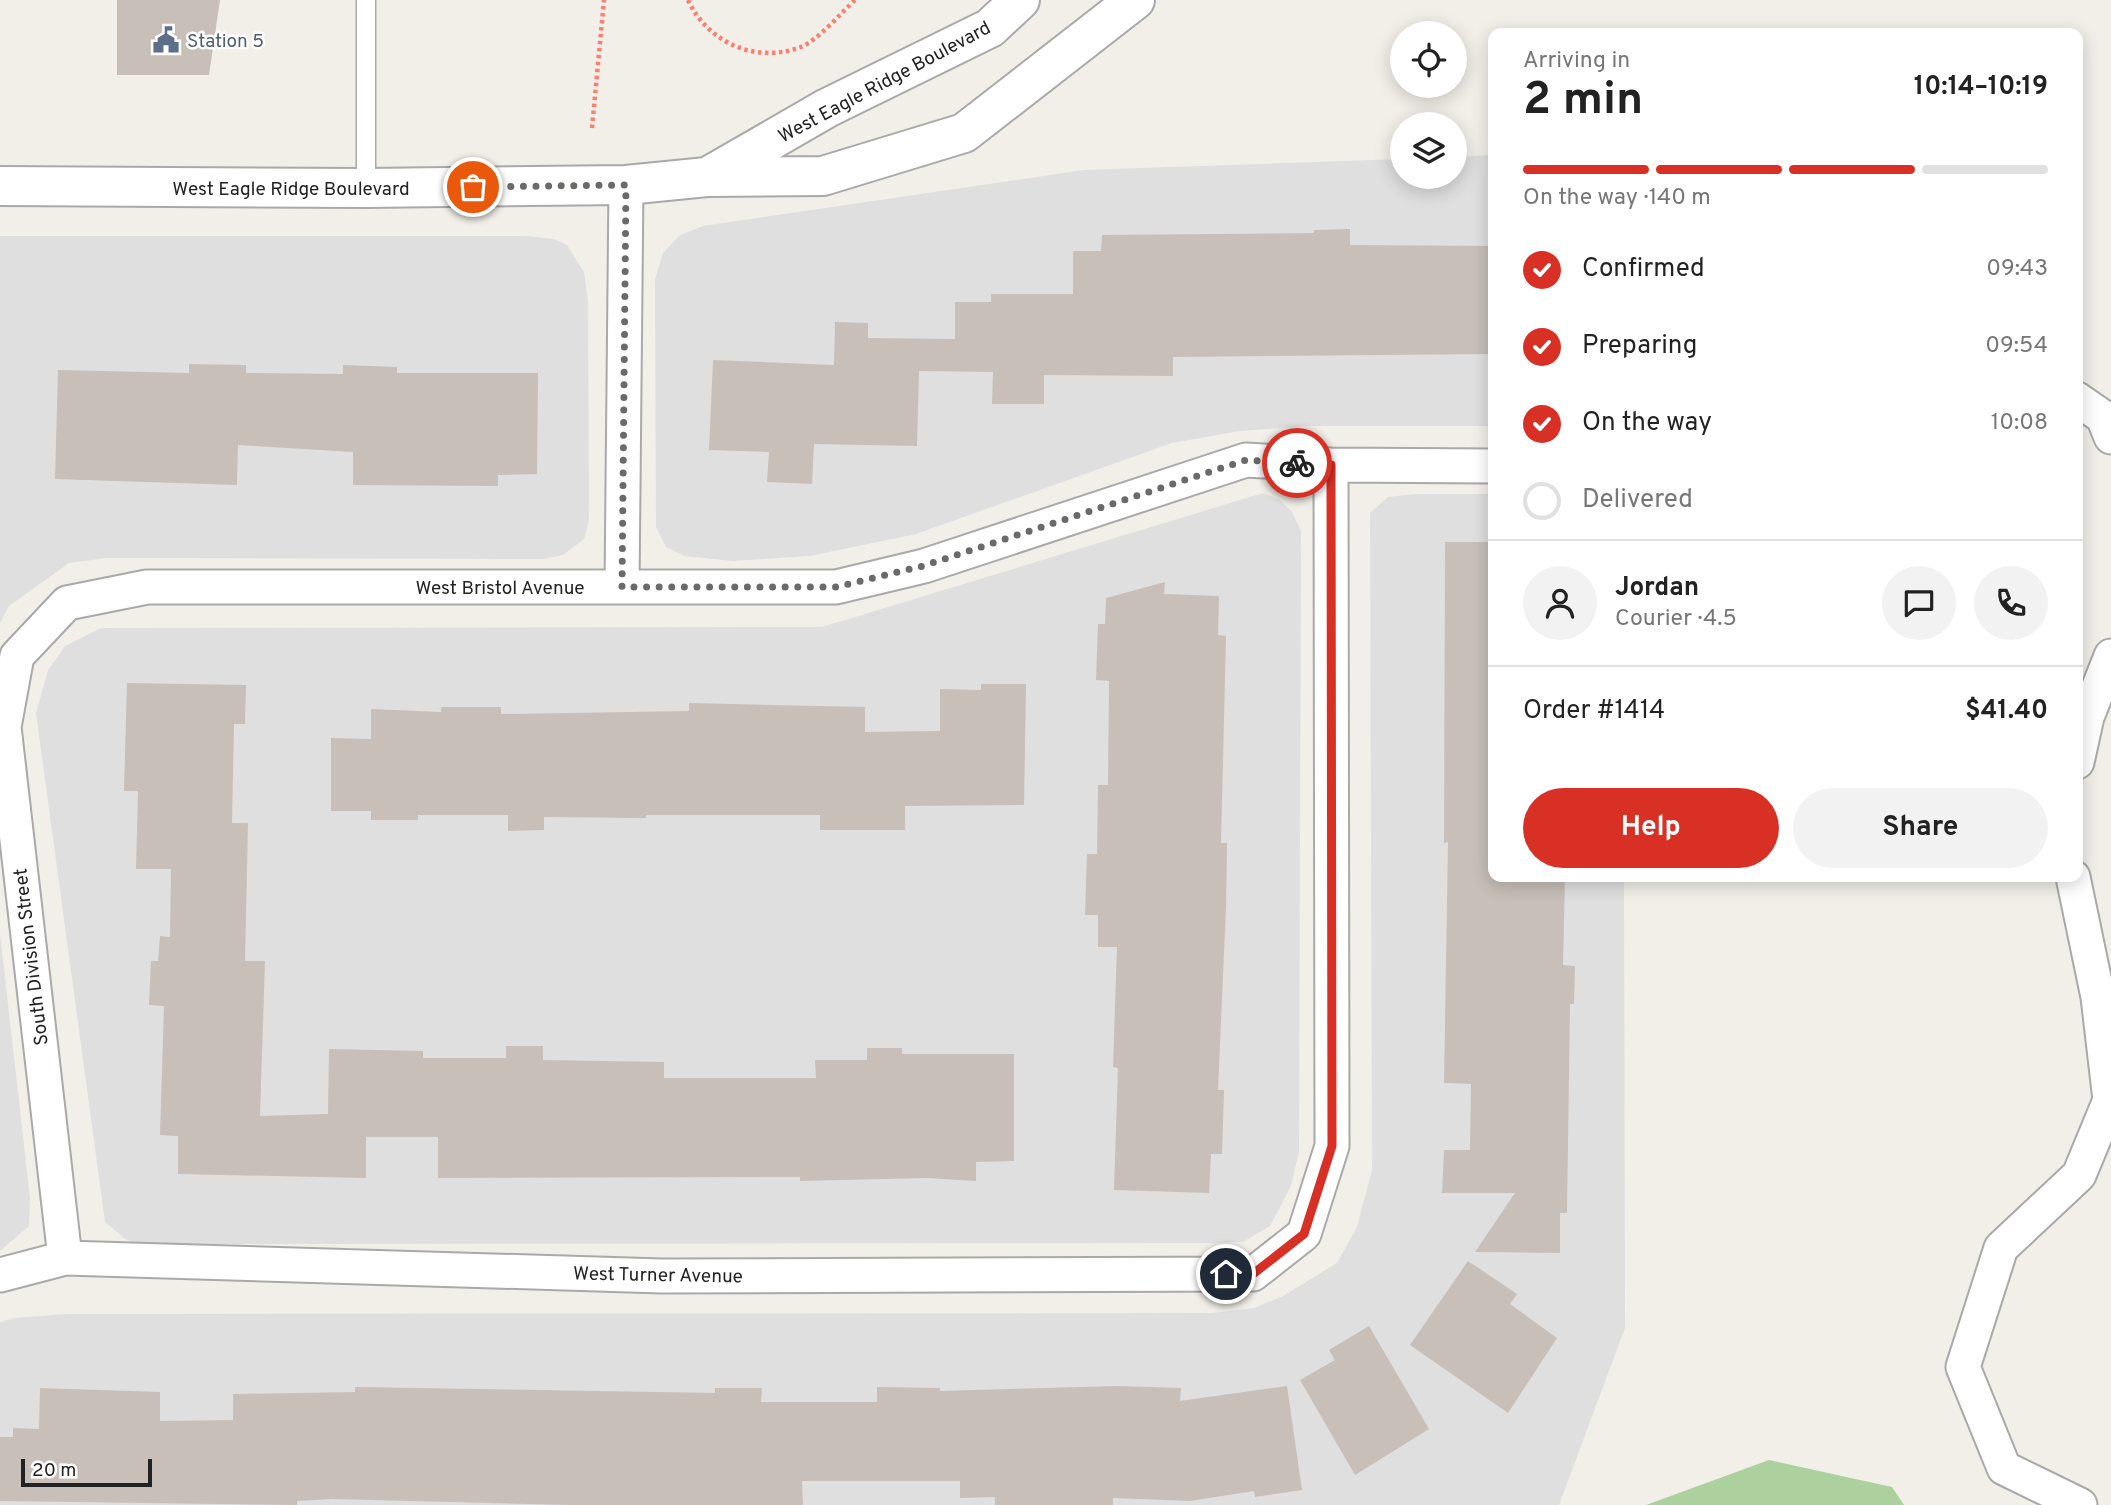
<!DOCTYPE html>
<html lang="en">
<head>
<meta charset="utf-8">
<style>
	:root { --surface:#fff; --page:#f2f2f2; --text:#222; --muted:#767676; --line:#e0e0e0; --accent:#d93025 }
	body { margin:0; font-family:Overpass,sans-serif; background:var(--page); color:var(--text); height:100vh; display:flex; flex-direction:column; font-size:26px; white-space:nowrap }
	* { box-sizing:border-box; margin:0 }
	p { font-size:23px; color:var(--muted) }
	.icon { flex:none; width:38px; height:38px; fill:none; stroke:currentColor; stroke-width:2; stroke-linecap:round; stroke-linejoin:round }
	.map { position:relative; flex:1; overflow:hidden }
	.sheet { position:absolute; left:1488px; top:28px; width:595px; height:854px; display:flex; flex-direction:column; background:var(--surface); border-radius:14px; box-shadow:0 4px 18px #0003 }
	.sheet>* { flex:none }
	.fabs { position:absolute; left:1390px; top:21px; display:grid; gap:14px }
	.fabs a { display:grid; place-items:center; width:77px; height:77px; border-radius:50%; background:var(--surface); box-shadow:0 4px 18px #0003; font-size:35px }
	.scale { position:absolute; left:21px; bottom:18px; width:131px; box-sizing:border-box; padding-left:7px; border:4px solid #222; border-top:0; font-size:19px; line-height:24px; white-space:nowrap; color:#222; -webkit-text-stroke:5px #fff; paint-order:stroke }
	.pin { position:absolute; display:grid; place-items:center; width:60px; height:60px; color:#fff; margin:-30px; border:4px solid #fff; border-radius:50%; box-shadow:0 2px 7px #0007 }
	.courier { position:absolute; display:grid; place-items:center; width:70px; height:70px; margin:-35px; border:5px solid #d93025; border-radius:50%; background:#fff; color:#222; box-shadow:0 2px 9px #0007 }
	.summary em { font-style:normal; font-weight:700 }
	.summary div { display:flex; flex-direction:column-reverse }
	.summary { display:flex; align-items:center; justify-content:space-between; height:119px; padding:0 35px }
	h1 { font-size:46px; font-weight:700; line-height:52px }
	.bar { display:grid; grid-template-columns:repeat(4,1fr); gap:10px 7px; align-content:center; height:84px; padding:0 35px }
	.bar i { height:9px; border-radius:5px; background:var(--line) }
	.bar .active { background:var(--accent) }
	.bar p { grid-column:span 4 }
	.line { display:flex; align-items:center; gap:18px; padding:0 35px; border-top:2px solid var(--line) }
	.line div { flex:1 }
	.round { display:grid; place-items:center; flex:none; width:74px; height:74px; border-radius:37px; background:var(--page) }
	ol { padding:0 35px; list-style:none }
	li { display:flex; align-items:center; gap:21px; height:77px }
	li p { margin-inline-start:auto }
	li .icon { padding:7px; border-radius:50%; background:var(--accent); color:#fff; stroke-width:4 }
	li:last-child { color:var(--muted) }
	li i { width:38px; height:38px; border:4px solid var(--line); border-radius:50% }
	.cta { display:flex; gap:14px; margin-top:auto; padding:14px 35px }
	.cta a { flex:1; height:80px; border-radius:42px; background:var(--accent); color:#fff; font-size:28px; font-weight:700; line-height:80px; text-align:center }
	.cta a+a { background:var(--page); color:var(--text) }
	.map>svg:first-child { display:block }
</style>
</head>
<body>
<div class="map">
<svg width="2111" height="1505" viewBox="0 0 2111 1505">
	<rect width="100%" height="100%" fill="#f2efe9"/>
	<path fill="#e0dfdf" d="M 1493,155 L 1493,426 L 1309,426 L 1240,431 L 1172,443 L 916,534 L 810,556 L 733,561 L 685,556 L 666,547 L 656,527 L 655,279 L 663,253 L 680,235 L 703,226 L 1084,170 L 1402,159 L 1402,177 L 1454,177 L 1454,157 Z
		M 0,236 L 527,236 L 554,239 L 567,245 L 584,272 L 588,301 L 589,520 L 584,539 L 563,555 L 544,559 L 107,558 L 69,563 L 9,606 L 0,623 Z
		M 1263,493 L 1280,500 L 1292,512 L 1301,531 L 1299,1151 L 1291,1186 L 1270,1226 L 1243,1242 L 1213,1243 L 139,1244 L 125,1239 L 105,1222 L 36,713 L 48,670 L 65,646 L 101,628 L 822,627 Z
		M 1415,494 L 1493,494 L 1493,877 L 1624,877 L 1625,1328 L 1559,1505 L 0,1505 L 0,1322 L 15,1318 L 66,1314 L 1212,1313 L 1254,1308 L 1283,1296 L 1337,1263 L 1357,1227 L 1372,1170 L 1370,513 L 1388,497 Z
		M 0,934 L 30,1198 L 29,1226 L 0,1251 Z"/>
	<path fill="#add19e" d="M 1769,1460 L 1892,1487 L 1904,1505 L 1646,1505 Z"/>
	<path fill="#c7bfb8" d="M 117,0 L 220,0 L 209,75 L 117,75 Z
		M 1350,229 L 1350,245 L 1493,246 L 1493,354 L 1173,357 L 1173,376 L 1044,375 L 1044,404 L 992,404 L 993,372 L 919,371 L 917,446 L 814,444 L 812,484 L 767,482 L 769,452 L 709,450 L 713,360 L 834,365 L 835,322 L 868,323 L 868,338 L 955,339 L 955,302 L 991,302 L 991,294 L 1073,294 L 1073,251 L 1101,251 L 1102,235 L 1314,233 L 1314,230 Z
		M 189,364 L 246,365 L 246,373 L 343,374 L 343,365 L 397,367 L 397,373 L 538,373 L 537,474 L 498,475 L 498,486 L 353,485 L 353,452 L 238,445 L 237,485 L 55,479 L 58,370 L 189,373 Z
		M 1445,542 L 1493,542 L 1493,877 L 1565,877 L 1563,965 L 1575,966 L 1574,1004 L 1570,1004 L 1567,1213 L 1560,1213 L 1560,1253 L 1475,1252 L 1515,1193 L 1442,1193 L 1444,1150 L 1470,1150 L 1471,1084 L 1444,1083 L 1448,842 L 1444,843 Z
		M 1165,582 L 1164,594 L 1219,596 L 1218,635 L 1226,636 L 1221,843 L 1227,843 L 1226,907 L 1218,1090 L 1224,1090 L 1222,1154 L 1211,1154 L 1209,1193 L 1114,1190 L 1118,1068 L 1113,1067 L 1117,947 L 1098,947 L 1098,915 L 1085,915 L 1087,854 L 1097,854 L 1098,785 L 1108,785 L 1109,681 L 1096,680 L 1098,624 L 1105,624 L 1106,598 Z
		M 127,683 L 246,685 L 245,724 L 234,724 L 232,823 L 248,823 L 245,961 L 265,961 L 260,1116 L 328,1114 L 329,1049 L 423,1051 L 423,1058 L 506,1058 L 506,1046 L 543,1046 L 543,1060 L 664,1062 L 664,1078 L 816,1078 L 815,1060 L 867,1060 L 867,1048 L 902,1048 L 902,1054 L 1014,1054 L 1014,1161 L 976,1162 L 976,1181 L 927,1178 L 800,1181 L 800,1177 L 438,1178 L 438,1137 L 366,1137 L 366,1178 L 178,1174 L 178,1136 L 160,1135 L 164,1006 L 149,1005 L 151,961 L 158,961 L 160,936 L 170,937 L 171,869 L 136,869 L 138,791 L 124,791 Z
		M 981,684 L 1026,684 L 1024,805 L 905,806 L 905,830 L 820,830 L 820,815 L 646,815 L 646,818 L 544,817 L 544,830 L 508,831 L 508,815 L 418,815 L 418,820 L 371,820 L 371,811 L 331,811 L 331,738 L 371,739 L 371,709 L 441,712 L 441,707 L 501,707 L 501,714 L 689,711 L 689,703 L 865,707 L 865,732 L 940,731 L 940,689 L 981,690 Z
		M 1468,1261 L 1517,1294 L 1510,1304 L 1557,1338 L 1508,1413 L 1410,1345 Z
		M 1369,1326 L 1429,1429 L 1355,1475 L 1300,1380 L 1335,1360 L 1329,1350 Z
		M 1118,1386 L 1181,1388 L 1180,1401 L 1287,1386 L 1302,1490 L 1255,1497 L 1254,1491 L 1190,1501 L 1113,1498 L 1113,1505 L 995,1505 L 995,1497 L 960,1498 L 960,1481 L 802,1481 L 803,1505 L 570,1505 L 332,1499 L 297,1501 L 297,1505 L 0,1501 L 0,1437 L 13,1437 L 13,1428 L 39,1429 L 40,1388 L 160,1392 L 160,1421 L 233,1420 L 233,1394 L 355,1392 L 355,1387 L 715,1393 L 715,1388 L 762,1388 L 761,1402 L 877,1402 L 877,1387 L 940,1388 L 940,1391 Z"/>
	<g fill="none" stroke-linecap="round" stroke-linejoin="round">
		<g stroke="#a9a9a9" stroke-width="21">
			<path id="service" d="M 366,188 L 366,0"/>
		</g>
		<g stroke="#a9a9a9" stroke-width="37">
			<path id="minor" d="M 2077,399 L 2103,417 L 2111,437
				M 622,587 L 626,185
				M 2077,762 L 2087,717 L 2111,656
				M 2073,877 L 2098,997 L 2110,1100 L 2079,1175 L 2001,1248 L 1963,1367 L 2004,1468 L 2080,1505
				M 65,1258 L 4,727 L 17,656 L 67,603 L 147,587 L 836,587 L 924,566 L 1246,460 L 1331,465 L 1493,466
				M 0,1275 L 65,1258 L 662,1276 L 1253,1274 L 1304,1234 L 1332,1146 L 1331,465"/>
		</g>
		<g stroke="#a9a9a9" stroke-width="42">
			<path id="tertiary" d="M 709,176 L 827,108 L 990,28 L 1020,0
				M 0,186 L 366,188 L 626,185 L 707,177 L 823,176 L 964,133 L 1135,0"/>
		</g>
		<path stroke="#fa8072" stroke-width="4.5" stroke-dasharray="3.5 3.5" stroke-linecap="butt" d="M 688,0 C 708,43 756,64 801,47 C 817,41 842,12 855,0
			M 592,128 L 604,0"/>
		<use href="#service" stroke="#fff" stroke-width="18"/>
		<use href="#minor" stroke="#fff" stroke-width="33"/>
		<use href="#tertiary" stroke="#fff" stroke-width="38"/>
	</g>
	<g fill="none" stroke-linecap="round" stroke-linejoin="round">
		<path stroke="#6b6a68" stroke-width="7" stroke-dasharray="0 12.6" d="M 473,187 L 626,185 L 622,587 L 836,587 L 923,566 L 1246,460 L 1297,463"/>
		<path stroke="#d93025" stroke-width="9" d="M 1226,1274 L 1253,1274 L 1304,1234 L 1332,1146 L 1331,465 L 1297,463"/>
	</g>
	<defs>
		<g id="civic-bare" transform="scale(2.1)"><path d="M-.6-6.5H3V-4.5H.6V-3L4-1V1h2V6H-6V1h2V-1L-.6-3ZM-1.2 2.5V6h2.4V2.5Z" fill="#5c6f8a" stroke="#fff" stroke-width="2.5" paint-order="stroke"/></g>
	</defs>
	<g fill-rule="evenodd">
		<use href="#civic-bare" x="166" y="40"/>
	</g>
	<g text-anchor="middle" stroke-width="5" stroke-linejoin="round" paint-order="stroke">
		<g font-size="19" fill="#4e5e75" stroke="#fff" text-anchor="start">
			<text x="187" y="47">Station 5</text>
		</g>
		<g font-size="19" fill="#222" stroke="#fff">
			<text transform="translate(884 81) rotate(-28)" y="7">West Eagle Ridge Boulevard</text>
			<text x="291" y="195">West Eagle Ridge Boulevard</text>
			<text x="500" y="594">West Bristol Avenue</text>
			<text transform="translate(30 957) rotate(-97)" y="7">South Division Street</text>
			<text transform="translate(658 1274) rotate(1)" y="7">West Turner Avenue</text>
		</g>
	</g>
</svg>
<div class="fabs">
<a><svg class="icon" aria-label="locate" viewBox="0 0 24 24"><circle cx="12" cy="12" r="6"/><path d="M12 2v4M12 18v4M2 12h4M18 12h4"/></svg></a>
<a><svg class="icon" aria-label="layers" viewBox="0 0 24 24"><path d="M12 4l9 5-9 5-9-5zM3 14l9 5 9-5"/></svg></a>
</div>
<div class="scale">20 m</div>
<div class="pin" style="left:473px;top:187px;background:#ea580c"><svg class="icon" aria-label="bag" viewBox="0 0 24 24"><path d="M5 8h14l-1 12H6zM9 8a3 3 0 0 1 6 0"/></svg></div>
<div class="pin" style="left:1226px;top:1274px;background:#1f2937"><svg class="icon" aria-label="home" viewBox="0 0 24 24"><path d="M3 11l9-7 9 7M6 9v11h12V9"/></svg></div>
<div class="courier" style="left:1297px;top:463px"><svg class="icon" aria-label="bike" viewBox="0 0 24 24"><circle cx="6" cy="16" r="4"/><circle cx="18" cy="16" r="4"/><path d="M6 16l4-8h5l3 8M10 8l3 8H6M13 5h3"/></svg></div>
<section class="sheet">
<div class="summary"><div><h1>2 min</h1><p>Arriving in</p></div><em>10:14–10:19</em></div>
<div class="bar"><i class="active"></i><i class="active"></i><i class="active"></i><i></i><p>On the way · 140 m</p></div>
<ol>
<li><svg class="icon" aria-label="check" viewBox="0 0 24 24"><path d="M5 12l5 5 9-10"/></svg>Confirmed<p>09:43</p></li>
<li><svg class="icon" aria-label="check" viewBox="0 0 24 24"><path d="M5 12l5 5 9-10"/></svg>Preparing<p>09:54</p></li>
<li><svg class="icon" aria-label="check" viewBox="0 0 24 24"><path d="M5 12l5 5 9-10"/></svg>On the way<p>10:08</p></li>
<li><i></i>Delivered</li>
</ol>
<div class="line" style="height:126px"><a class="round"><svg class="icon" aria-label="person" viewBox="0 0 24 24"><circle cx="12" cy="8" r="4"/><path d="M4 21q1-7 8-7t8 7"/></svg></a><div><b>Jordan</b><p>Courier · 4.5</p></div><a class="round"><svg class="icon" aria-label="chat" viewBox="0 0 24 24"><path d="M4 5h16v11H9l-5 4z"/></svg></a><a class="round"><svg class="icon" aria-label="phone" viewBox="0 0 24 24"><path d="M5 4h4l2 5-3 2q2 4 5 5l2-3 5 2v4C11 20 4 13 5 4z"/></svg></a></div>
<div class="line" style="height:91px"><div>Order #1414</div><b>$41.40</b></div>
<div class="cta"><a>Help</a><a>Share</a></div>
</section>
</div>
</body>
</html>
